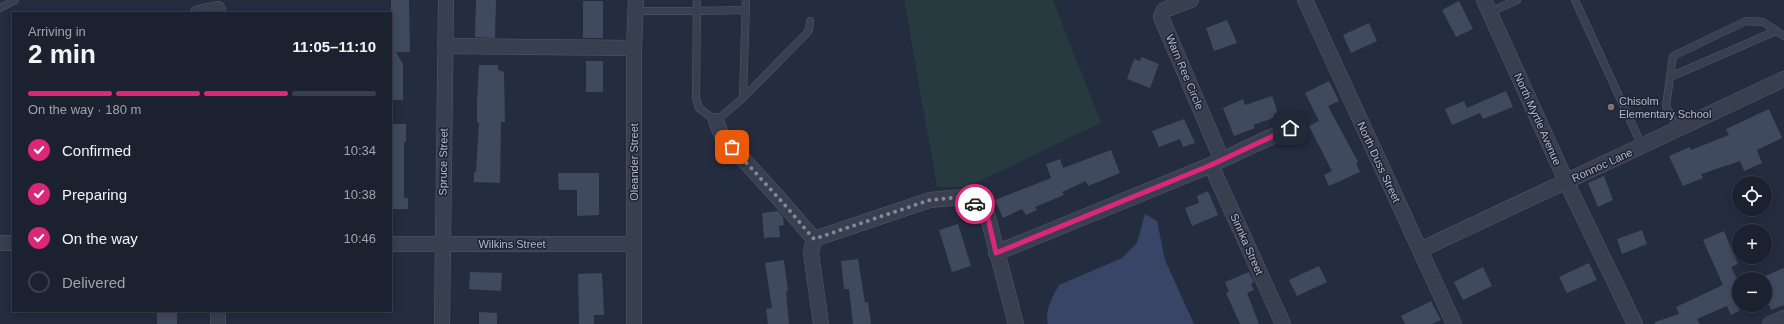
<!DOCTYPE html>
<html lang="en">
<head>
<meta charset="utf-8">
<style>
	:root { --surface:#1b212f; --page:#282e3b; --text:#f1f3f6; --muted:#a0a3aa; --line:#393e4b; --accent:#db2777 }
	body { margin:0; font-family:Arial,sans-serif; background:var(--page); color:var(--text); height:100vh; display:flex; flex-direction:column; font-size:15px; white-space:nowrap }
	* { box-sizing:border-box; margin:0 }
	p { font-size:13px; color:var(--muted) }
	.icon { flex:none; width:22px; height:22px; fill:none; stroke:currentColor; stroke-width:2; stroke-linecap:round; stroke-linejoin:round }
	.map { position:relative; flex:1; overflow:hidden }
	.drawer { position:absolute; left:12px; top:12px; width:380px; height:300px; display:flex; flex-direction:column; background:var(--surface); border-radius:0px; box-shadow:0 2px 10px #0003,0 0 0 1px var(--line) }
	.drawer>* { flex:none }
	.buttons { position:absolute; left:1732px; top:176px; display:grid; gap:8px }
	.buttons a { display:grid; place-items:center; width:40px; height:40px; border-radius:50%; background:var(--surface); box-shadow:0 2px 10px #0003,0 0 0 1px var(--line); font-size:20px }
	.pin { position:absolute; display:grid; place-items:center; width:34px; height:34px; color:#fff; margin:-17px; border-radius:8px; box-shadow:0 2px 6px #0006 }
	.courier { position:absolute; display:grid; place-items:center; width:40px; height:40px; margin:-20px; border:3px solid #db2777; border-radius:50%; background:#fff; color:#222; box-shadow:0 1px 5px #0007 }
	.summary em { font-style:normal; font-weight:700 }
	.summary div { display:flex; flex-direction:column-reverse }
	.summary { display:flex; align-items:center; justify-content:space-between; height:68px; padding:0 16px }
	h1 { font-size:26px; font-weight:700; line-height:30px }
	.bar { display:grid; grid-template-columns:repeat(4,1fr); gap:6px 4px; align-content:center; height:48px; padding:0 16px }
	.bar i { height:5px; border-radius:3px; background:var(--line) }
	.bar .active { background:var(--accent) }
	.bar p { grid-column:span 4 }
	ol { padding:0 16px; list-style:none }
	li { display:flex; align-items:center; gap:12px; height:44px }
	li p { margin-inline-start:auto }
	li .icon { padding:4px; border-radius:50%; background:var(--accent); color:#fff; stroke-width:4 }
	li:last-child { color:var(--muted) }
	li i { width:22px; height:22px; border:2px solid var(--line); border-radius:50% }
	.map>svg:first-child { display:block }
</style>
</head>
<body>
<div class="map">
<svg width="1784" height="324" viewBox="0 0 1784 324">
	<rect width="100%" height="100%" fill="#242c3f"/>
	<path fill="#263a40" d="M 904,0 L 1053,0 L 1101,123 L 967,187 L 937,187 Z"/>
	<path fill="#384566" d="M 1145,214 L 1157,221 L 1165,260 L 1194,324 L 1048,324 C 1044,311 1053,296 1059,285 L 1122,258 L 1137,243 Z"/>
	<path fill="#404a5e" d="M 391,0 L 409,0 L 410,52 L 396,52 L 403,64 L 403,100 L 391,100 Z
		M 476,0 L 496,0 L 495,38 L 475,37 Z
		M 583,1 L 603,1 L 603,38 L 583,38 Z
		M 1459,1 L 1473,29 L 1456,37 L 1442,10 Z
		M 1227,20 L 1237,43 L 1214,51 L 1206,28 Z
		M 1369,23 L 1377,41 L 1351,53 L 1343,35 Z
		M 1142,57 L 1159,64 L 1150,88 L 1127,79 L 1134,59 L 1140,61 Z
		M 586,61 L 603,61 L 603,92 L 586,92 Z
		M 479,65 L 498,65 L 498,70 L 504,72 L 505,122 L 501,122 L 500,183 L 474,182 L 474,172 L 476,172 L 479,122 L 477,122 L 477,102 Z
		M 1329,81 L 1339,101 L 1328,106 L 1358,162 L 1356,163 L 1360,172 L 1329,186 L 1324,175 L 1332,171 L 1309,126 L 1319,121 L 1305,93 Z
		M 1506,91 L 1513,107 L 1483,119 L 1480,113 L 1452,125 L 1445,109 L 1464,101 L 1467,108 Z
		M 1272,96 L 1279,116 L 1253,125 L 1255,128 L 1234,136 L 1223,108 L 1243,99 L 1245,105 Z
		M 1769,109 L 1782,138 L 1757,150 L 1762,163 L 1744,171 L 1740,161 L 1701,174 L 1703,178 L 1683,186 L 1669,156 L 1690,147 L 1691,150 L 1729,135 L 1726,129 Z
		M 1184,119 L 1195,143 L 1183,147 L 1180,139 L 1159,147 L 1152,131 Z
		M 391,124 L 406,124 L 406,142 L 404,142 L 404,198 L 408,198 L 408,209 L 391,209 Z
		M 1111,150 L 1120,173 L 1088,186 L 1086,181 L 1062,192 L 1064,195 L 1035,207 L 1037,210 L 1026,215 L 1022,209 L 1003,218 L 995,200 L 1051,178 L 1046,164 L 1060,159 L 1063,168 Z
		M 558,173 L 599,173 L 599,215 L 577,216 L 577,190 L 559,190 Z
		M 1604,176 L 1613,200 L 1598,207 L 1588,183 Z
		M 1208,191 L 1218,215 L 1192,226 L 1185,208 L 1199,203 L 1197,196 Z
		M 778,211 L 783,217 L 784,225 L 779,226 L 780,237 L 764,238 L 762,213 Z
		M 958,224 L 971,266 L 952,272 L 939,230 Z
		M 1642,230 L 1647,244 L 1622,254 L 1617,239 Z
		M 1724,231 L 1738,264 L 1731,267 L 1739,283 L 1739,311 L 1731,315 L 1727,306 L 1697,319 L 1700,324 L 1655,324 L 1655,322 L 1679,314 L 1676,307 L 1723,285 L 1703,240 Z
		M 858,259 L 865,303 L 868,302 L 871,324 L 853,324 L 849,289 L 844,289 L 841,261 Z
		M 784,260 L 788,291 L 786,291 L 789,324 L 768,324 L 766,309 L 772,308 L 765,263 Z
		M 1589,263 L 1597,280 L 1567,293 L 1559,277 Z
		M 1319,266 L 1327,282 L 1297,296 L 1289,280 Z
		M 1483,267 L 1492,286 L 1463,300 L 1454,282 Z
		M 1784,268 L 1784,305 L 1771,310 L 1765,296 L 1765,276 Z
		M 470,272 L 502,273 L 501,291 L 469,289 Z
		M 1249,272 L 1254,282 L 1251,284 L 1254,290 L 1247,293 L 1259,324 L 1240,324 L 1226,293 L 1229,292 L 1225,282 Z
		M 602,273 L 604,315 L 594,315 L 594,324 L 579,324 L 578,274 Z
		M 1431,301 L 1441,320 L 1432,324 L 1405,324 L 1401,316 Z
		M 157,311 L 177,311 L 177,324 L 157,324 Z
		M 479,312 L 497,313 L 497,324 L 479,324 Z"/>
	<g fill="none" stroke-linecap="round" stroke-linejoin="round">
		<g stroke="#535a6a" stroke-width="8">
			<path id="service" d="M 697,0 L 696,98 L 699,108 L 716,121 L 743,98 L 805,35 L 809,30 L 810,21
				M 1575,0 L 1642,146
				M 0,8 L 15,0
				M 636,11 L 697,11 L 746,10
				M 1490,12 L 1517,0
				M 1670,77 L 1776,31
				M 743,98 L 746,0
				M 1678,129 L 1666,106 L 1673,56 L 1746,21 L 1763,22 L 1784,36"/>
		</g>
		<g stroke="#535a6a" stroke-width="16">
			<path id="minor" d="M 1191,0 L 1164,10 L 1161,17 L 1222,160
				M 1305,0 L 1454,324
				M 1484,0 L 1566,181 L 1635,324
				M 198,13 L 218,9 L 218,13
				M 445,46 L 634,48
				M 716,121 L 722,136 L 783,203 L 814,239
				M 1211,165 L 1283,324
				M 814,239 L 930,200 L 962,197 L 986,210 L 1016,324
				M 814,239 L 811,253 L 821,324
				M 0,243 L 13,243
				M 391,244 L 634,244
				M 1420,250 L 1784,79
				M 996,253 L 1211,165 L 1290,128
				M 218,324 L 218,311
				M 442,324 L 446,0
				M 634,324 L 634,48 L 636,0
				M 1770,324 L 1784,318"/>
		</g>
		<use href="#service" stroke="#383f4f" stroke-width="7"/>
		<use href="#minor" stroke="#383f4f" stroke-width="15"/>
	</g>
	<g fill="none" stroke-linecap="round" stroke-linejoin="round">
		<path stroke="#828899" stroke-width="4" stroke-dasharray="0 7.2" d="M 732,147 L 783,203 L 814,239 L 930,200 L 962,197 L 975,204"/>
		<path stroke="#db2777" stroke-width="5" d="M 975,204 L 986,210 L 996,253 L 1211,165 L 1290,128"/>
	</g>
	<circle fill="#8d6e63" stroke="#1d2434" stroke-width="1.5" cx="1611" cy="107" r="4"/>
	<g text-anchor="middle" stroke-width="3" stroke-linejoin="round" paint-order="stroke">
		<g font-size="11" fill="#b5baca" stroke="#1d2434">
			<text transform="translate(1185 72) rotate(67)" y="4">Warn Ree Circle</text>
			<text transform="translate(1538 119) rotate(66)" y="4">North Myrtle Avenue</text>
			<text transform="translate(443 162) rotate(-89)" y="4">Spruce Street</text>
			<text transform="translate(634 162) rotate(-90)" y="4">Oleander Street</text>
			<text transform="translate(1379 162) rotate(65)" y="4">North Duss Street</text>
			<text transform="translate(1602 165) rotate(-25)" y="4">Ronnoc Lane</text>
			<text x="512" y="248">Wilkins Street</text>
			<text transform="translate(1247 244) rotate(66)" y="4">Sinnka Street</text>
		</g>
		<g font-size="11" fill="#b5baca" stroke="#1d2434" text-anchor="start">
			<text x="1619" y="105">Chisolm<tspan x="1619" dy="13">Elementary School</tspan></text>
		</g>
	</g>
</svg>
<div class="buttons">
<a><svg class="icon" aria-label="locate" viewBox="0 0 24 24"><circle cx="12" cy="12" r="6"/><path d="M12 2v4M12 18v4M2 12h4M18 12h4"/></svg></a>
<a>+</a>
<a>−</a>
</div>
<div class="pin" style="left:732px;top:147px;background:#ea580c"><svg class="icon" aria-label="bag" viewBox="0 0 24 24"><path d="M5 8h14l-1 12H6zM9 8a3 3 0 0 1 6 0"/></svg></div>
<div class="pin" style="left:1290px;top:128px;background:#1f2937"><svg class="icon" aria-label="home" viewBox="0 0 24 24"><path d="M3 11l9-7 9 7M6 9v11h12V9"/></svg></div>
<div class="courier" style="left:975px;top:204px"><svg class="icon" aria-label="car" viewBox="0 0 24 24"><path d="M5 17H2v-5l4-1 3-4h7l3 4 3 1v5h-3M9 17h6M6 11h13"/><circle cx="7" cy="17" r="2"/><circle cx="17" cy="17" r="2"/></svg></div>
<section class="drawer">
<div class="summary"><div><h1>2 min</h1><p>Arriving in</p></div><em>11:05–11:10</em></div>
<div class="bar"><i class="active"></i><i class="active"></i><i class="active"></i><i></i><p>On the way · 180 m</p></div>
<ol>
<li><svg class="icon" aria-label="check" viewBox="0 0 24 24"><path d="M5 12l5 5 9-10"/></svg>Confirmed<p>10:34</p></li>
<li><svg class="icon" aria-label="check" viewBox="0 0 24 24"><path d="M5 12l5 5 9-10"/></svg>Preparing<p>10:38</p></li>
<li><svg class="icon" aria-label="check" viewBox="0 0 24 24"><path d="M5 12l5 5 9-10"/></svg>On the way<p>10:46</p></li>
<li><i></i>Delivered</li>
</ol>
</section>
</div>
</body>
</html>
